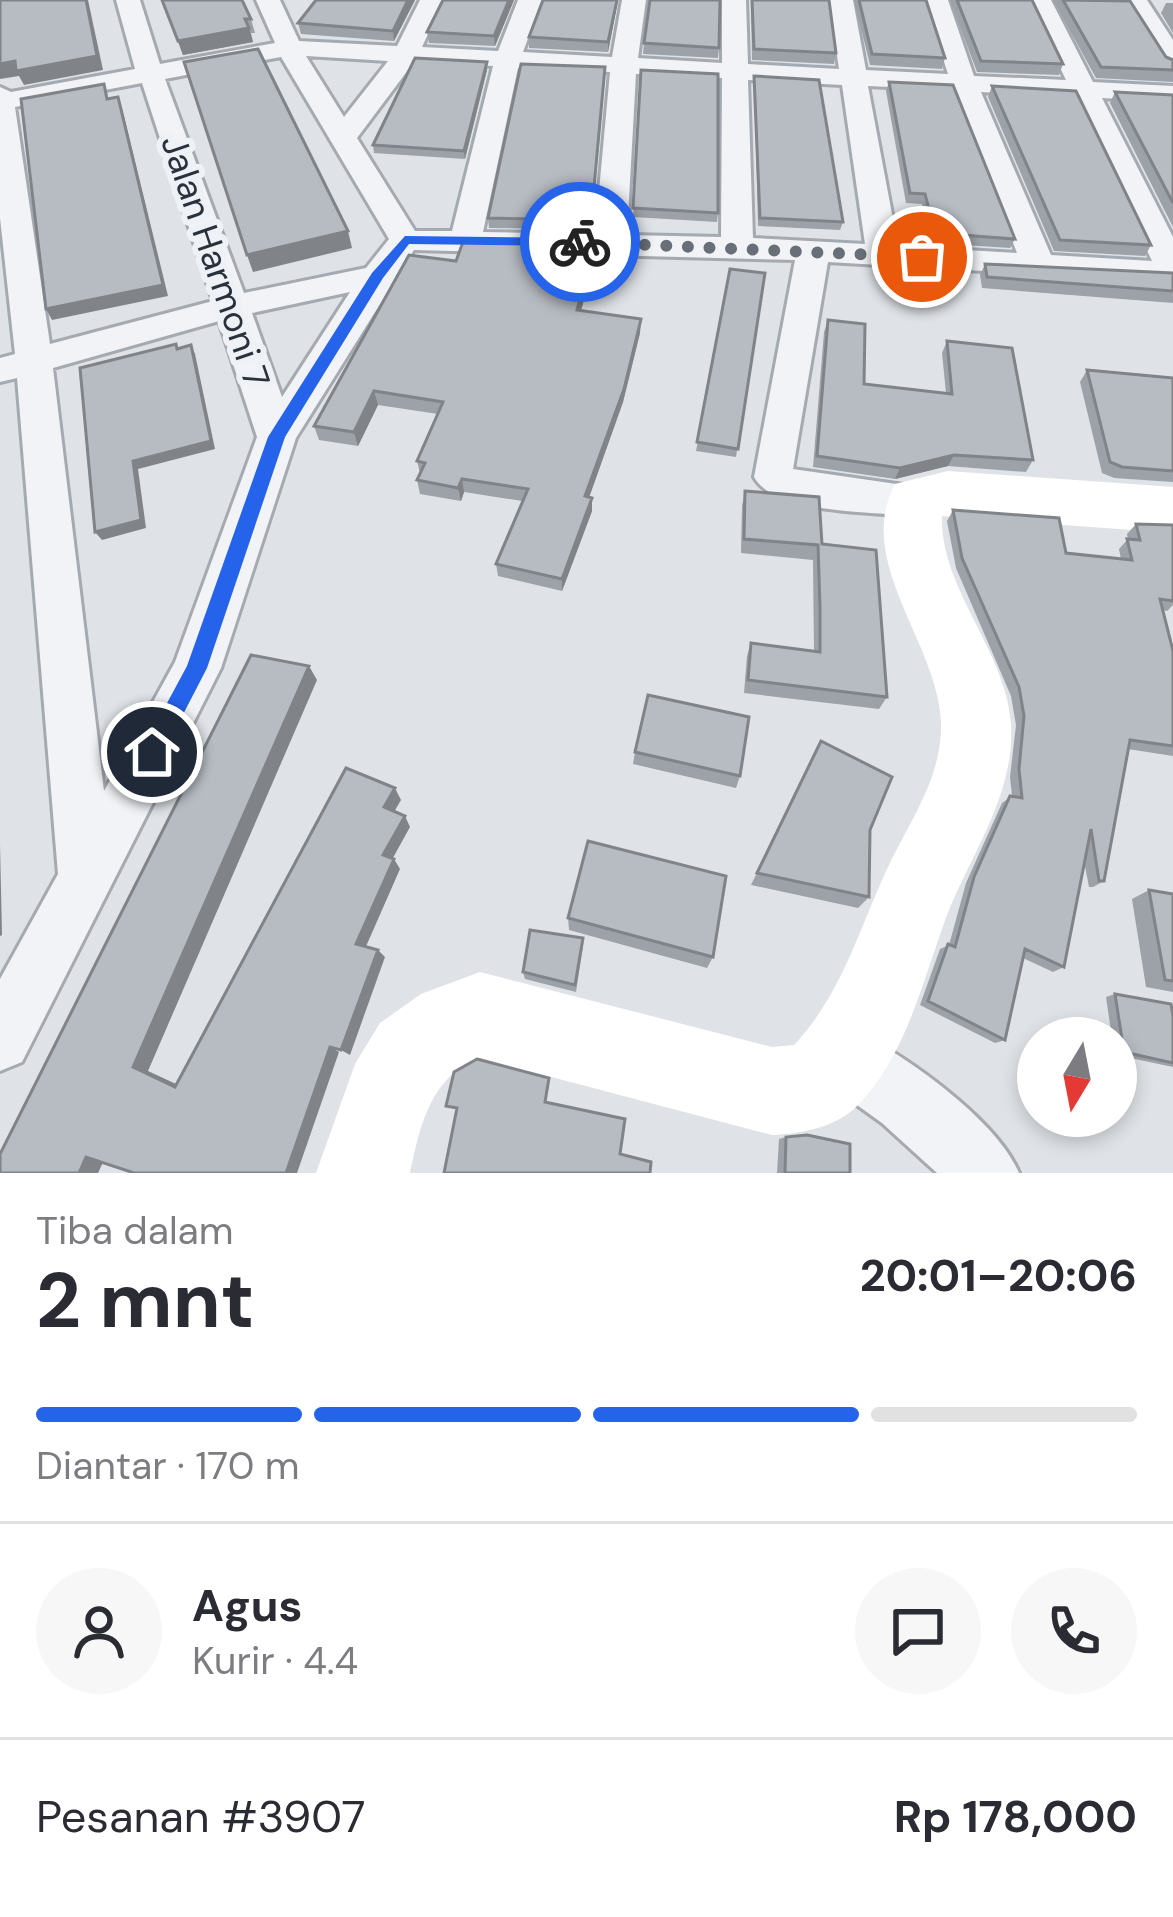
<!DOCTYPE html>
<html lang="id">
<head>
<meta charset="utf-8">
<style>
	:root { --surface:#fff; --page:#f7f7f7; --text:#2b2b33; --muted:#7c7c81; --line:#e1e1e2; --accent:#2563eb }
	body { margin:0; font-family:"DM Sans",sans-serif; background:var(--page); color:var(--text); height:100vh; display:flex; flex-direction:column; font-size:45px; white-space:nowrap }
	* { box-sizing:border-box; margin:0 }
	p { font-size:39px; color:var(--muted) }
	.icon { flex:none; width:66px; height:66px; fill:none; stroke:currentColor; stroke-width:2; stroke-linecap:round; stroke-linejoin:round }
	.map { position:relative; height:1173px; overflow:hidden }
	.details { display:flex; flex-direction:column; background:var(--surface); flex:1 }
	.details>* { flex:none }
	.needle { width:78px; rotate:190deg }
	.controls { position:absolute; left:1017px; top:1017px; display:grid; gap:24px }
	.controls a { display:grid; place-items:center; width:120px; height:120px; border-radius:50%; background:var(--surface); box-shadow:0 6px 18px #0003; font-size:60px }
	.pin { position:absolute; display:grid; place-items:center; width:102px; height:102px; color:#fff; margin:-51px; border:6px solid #fff; border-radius:50%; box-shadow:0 3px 12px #0007 }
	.courier { position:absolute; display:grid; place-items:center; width:120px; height:120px; margin:-60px; border:9px solid #2563eb; border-radius:50%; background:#fff; color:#222; box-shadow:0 3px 15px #0007 }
	.overview em { font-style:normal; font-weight:700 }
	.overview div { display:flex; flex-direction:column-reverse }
	.overview { display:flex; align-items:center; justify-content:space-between; height:204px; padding:0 36px }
	h1 { font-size:78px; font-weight:700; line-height:90px }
	.bar { display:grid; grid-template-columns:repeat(4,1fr); gap:18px 12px; align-content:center; height:144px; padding:0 36px }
	.bar i { height:15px; border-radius:9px; background:var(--line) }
	.bar .selected { background:var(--accent) }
	.bar p { grid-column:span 4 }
	.line { display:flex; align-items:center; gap:30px; padding:0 36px; border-top:3px solid var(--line) }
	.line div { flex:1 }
	.round { display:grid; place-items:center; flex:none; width:126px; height:126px; border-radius:63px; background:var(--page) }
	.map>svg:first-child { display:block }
</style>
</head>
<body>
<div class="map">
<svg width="1173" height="1173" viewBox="0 0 1173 1173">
	<rect width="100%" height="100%" fill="#dfe3e7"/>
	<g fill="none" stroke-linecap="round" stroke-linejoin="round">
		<g stroke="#a5aab1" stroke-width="6">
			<path id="street" d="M 116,0 L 140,0 L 160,64 L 275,43 L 256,0 L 280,0 L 299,41 L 397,46 L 420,0 L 444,0 L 422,47 L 498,51 L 518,0 L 542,0 L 523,52 L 612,57 L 622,0 L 646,0 L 638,58 L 722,63 L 722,0 L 746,0 L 748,64 L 839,69 L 829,0 L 853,0 L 866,70 L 948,74 L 924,0 L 948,0 L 974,76 L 1066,80 L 1027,0 L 1051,0 L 1093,82 L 1173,86 L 1173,102 L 1102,98 L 1173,237 L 1173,282 L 828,262 L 793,469 L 931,489 L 937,500 L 931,511 L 916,516 C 876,512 774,514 754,477 L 795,260 L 414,250 L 296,438 L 221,668 L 22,1062 L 0,1071 L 0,979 L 58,874 L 17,378 L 0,382 L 0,358 L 15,354 L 0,218 L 0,87 L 11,92 L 135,69 ZM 306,56 L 388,61 L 344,117 ZM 281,57 L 389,239 L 366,268 L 244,293 L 165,79 ZM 414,62 L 493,66 L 452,231 L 415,231 L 357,138 ZM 518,68 L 610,72 L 595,234 L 483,232 ZM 636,74 L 722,78 L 721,237 L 627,235 ZM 748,80 L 842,85 L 865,244 L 753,238 ZM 142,83 L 213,301 L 50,344 L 15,107 ZM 868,86 L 953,90 L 1017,253 L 898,246 ZM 981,92 L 1074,97 L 1152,261 L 1051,255 ZM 350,292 L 282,397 L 252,313 ZM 219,321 L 257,437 L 175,662 L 104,791 L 53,368 Z
				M 1123,0 L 1147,0 L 1173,40 L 1173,68 L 1164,65 Z
				M 840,1024 C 895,1046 997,1119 1019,1173 L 937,1173 L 882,1123 L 818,1077 L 809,1055 L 818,1033 Z"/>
		</g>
		<use href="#street" fill="#f1f3f6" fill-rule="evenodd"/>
		<path fill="#fff" fill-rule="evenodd" d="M 948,471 L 1173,487 L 1173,533 L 942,516 C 940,590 1007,651 1011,725 C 1015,794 971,854 947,915 C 923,979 907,1055 857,1106 C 837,1127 800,1134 772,1135 L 480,1058 C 430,1076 420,1127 410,1173 L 316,1173 L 355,1064 L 380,1023 L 421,994 L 480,972 L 772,1047 L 794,1045 C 842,994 859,929 888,867 C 911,819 943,776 941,721 C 937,642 854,561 895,484 Z"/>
	</g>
	<path fill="#9da2a8" d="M 162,0 L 251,19 L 255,33 L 251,33 L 253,42 L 183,55 Z
		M 415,0 L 394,41 L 301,34 L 298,23 Z
		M 514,0 L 495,46 L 429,43 L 427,32 Z
		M 543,0 L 618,0 L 608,52 L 529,48 L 529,37 Z
		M 751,0 L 829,0 L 836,53 L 834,64 L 752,60 Z
		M 854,0 L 926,0 L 945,58 L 942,69 L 870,65 Z
		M 950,0 L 1032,0 L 1063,64 L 1059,75 L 977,72 Z
		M 1053,0 L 1111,0 L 1173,70 L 1173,82 L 1096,78 Z
		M 1166,3 L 1173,3 L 1173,33 L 1161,13 Z
		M 644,43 L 719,48 L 718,58 L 643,54 Z
		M 487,62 L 487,70 L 465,159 L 374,153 L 373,145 Z
		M 641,70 L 718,213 L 717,222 L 633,217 Z
		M 605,76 L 591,229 L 489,228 L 488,218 Z
		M 754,76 L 843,222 L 840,230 L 758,226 Z
		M 889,82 L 1015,239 L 1010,248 L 932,243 L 922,204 L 906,203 L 886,91 Z
		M 992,86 L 1151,245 L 1145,256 L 1054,251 L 988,97 Z
		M 1115,92 L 1173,95 L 1173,227 L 1110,103 Z
		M 595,245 L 595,259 L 581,311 L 640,333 L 623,402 L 589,497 L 592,511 L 562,591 L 498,576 L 496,564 L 522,501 L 464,492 L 461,501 L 420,494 L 417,480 L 420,473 L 417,461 L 438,414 L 378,405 L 358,446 L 319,440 L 314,426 L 456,261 Z
		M 985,264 L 1173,273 L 1173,303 L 982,288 L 980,275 Z
		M 730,269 L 765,273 L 736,457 L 696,451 Z
		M 828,320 L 864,384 L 946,393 L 942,353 L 947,341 L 1033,460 L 1026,472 L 948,466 L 895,479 L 813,467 L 824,332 Z
		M 1087,370 L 1173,378 L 1173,482 L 1114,478 L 1102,473 L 1080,382 Z
		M 745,491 L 822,544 L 887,697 L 879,709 L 744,693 L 747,656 L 751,643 L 814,651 L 813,560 L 741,553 L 742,506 Z
		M 953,510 L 1066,553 L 1121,559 L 1119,549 L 1128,539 L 1127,534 L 1136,524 L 1173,525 L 1173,605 L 1167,611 L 1163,610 L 1173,651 L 1173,756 L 1128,749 L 1104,881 L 1093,887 L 1089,887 L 1084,861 L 1064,967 L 1053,972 L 1023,958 L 1005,1040 L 995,1043 L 920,1005 L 940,949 L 949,945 L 966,883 L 1002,803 L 1012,796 L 1010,777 L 1016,725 L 1011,696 L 956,568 L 947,521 Z
		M 821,741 L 870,830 L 869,897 L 858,908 L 751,885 Z
		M 635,752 L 740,776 L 736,788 L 633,764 Z
		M 1149,890 L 1173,894 L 1173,992 L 1146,987 L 1132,899 Z
		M 568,918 L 713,957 L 707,968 L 569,930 Z
		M 583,946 L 576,992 L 525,979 L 523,972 Z
		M 1115,994 L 1173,1016 L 1173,1067 L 1116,1055 L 1116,1038 L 1112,1038 L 1106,997 Z
		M 786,1137 L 850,1173 L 777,1173 L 779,1139 Z"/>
	<path fill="#808488" d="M 86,0 L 88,0 L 103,70 L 24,85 L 19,76 L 0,79 L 0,64 Z
		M 408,0 L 415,0 L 394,41 L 393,31 Z
		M 509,0 L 514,0 L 495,46 L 494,36 Z
		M 617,0 L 618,0 L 608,52 L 608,42 Z
		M 249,28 L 253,42 L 183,55 L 178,41 Z
		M 487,62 L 487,70 L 465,159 L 464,151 Z
		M 118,97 L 122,108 L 168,296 L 52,320 L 46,309 Z
		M 348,231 L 352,248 L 253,272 L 247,255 Z
		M 595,245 L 595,259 L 577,325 L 577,310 Z
		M 641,319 L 640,333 L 623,402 L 585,509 L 585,496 Z
		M 191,345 L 195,354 L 215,449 L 138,469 L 146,528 L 102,540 L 95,532 Z
		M 374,391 L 378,405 L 358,446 L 354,432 Z
		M 954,455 L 948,466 L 895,479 L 900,468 Z
		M 462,479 L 464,492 L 461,501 L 458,488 Z
		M 592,498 L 592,511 L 562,591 L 562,579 Z
		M 309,666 L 317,680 L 148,1071 L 189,1090 L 175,1087 L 133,1067 Z
		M 395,788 L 401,800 L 390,819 L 384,807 Z
		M 405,816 L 410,827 L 389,865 L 383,855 Z
		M 0,844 L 2,935 L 0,936 Z
		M 394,859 L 400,869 L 364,951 L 356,944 Z
		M 378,950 L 385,957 L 350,1055 L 341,1050 Z
		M 330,1047 L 339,1052 L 297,1173 L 286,1173 Z
		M 86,1157 L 105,1158 L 98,1173 L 79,1173 Z"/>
	<path fill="#b7bcc3" stroke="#808488" stroke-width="3" d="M 0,0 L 86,0 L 97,56 L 16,71 L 15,61 L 0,64 Z
		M 162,0 L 242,0 L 251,19 L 245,19 L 249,28 L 178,41 Z
		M 316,0 L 408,0 L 393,31 L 298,23 Z
		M 443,0 L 509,0 L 494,36 L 427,32 Z
		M 543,0 L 617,0 L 608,42 L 529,37 Z
		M 650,0 L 720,0 L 719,48 L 644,43 Z
		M 752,0 L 829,0 L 836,53 L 754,49 Z
		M 859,0 L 926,0 L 945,58 L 872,54 Z
		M 957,0 L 1032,0 L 1063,64 L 981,61 Z
		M 1063,0 L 1130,1 L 1166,57 L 1173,60 L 1173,70 L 1101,67 Z
		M 258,49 L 348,231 L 247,255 L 184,62 Z
		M 415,58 L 487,62 L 464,151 L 373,145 Z
		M 521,64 L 605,67 L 591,220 L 488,218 Z
		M 641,70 L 718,74 L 718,213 L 633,208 Z
		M 754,76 L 819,80 L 843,222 L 760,218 Z
		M 889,82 L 953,85 L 1015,239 L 935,233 L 925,194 L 910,193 Z
		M 104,84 L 107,99 L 118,97 L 163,285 L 46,309 L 21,99 Z
		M 992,86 L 1076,91 L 1151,245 L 1060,240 Z
		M 1115,92 L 1173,95 L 1173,203 Z
		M 463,242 L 595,245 L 577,310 L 641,319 L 624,389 L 585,496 L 592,498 L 562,579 L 496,564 L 528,489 L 462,479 L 458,488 L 417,480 L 425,463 L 417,461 L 443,402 L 374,391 L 354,432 L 314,426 L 409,255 L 456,261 Z
		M 985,264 L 1173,273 L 1173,291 L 987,277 Z
		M 730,269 L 765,273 L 738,449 L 697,442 Z
		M 828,320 L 865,324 L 864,384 L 952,394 L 947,341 L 1012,348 L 1033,460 L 954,455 L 900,468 L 817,456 Z
		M 176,344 L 177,349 L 191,345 L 211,441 L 133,461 L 141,520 L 95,532 L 80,368 Z
		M 1087,370 L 1173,378 L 1173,471 L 1122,467 L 1110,462 Z
		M 745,491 L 819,497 L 822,544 L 876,550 L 887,697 L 748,680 L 751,643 L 820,652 L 820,607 L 818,545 L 744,539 Z
		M 953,510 L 1059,518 L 1066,553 L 1132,560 L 1127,539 L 1140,540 L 1136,524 L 1173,525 L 1173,601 L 1160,599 L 1173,651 L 1173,746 L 1130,740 L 1104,881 L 1099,881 L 1091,829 L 1064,967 L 1025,949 L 1005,1040 L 928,1001 L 948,944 L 955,947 L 974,877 L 1010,796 L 1022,798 L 1019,769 L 1024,716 L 1019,687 L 962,558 Z
		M 251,655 L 309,666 L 133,1067 L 175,1087 L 346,768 L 395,788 L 384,807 L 405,816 L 383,855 L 394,859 L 356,944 L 378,950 L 341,1050 L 330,1047 L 286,1173 L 134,1173 L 86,1157 L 79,1173 L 0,1173 L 0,1154 Z
		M 648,695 L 749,717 L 740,776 L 635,752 Z
		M 821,741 L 892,777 L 870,830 L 869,897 L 757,873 Z
		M 588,841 L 726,876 L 713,957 L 568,918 Z
		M 1149,890 L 1173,894 L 1173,981 L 1165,980 Z
		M 530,930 L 583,938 L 575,985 L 523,972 Z
		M 1115,994 L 1171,1004 L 1173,1016 L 1173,1063 L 1124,1052 Z
		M 477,1059 L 549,1078 L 545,1102 L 625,1119 L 620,1154 L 651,1162 L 650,1173 L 444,1173 L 457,1108 L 446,1106 L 454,1072 Z
		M 807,1135 L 850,1144 L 850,1173 L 785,1173 L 786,1137 Z"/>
	<path fill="#2563eb" d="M 405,236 L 580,238 L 587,242 L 580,246 L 409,244 L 383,278 L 285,437 L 207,668 L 160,759 L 145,759 L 145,744 L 187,666 L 268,437 L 372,273 Z"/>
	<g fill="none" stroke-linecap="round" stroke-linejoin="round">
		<path stroke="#696f78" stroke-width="12" stroke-dasharray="0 21.6" d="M 580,242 L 922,257"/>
	</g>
	<g text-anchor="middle" stroke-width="12" stroke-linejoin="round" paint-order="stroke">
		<g font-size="36" fill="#29313d" stroke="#eef1f5">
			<text transform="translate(216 261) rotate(71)" y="13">Jalan Harmoni 7</text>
		</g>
	</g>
</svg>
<div class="controls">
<a><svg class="needle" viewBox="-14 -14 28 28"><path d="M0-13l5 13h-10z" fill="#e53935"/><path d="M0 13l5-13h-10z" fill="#7c7c81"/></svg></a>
</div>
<div class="pin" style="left:922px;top:257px;background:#ea580c"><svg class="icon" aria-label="bag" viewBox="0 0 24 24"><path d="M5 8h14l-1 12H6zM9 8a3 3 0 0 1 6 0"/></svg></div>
<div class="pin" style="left:152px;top:752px;background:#1f2937"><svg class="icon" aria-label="home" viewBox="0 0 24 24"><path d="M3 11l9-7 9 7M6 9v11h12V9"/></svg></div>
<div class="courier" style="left:580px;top:242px"><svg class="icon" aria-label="bike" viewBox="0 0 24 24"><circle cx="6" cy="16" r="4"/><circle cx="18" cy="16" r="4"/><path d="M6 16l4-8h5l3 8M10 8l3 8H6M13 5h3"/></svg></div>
</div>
<section class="details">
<div class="overview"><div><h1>2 mnt</h1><p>Tiba dalam</p></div><em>20:01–20:06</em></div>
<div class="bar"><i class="selected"></i><i class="selected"></i><i class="selected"></i><i></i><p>Diantar · 170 m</p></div>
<div class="line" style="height:216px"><a class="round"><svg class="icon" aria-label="person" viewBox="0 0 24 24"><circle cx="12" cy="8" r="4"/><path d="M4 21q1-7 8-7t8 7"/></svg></a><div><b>Agus</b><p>Kurir · 4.4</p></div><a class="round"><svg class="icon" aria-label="chat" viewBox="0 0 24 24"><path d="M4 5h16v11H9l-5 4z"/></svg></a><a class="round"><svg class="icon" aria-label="phone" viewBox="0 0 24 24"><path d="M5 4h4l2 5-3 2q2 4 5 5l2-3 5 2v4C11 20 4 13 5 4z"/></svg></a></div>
<div class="line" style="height:156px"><div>Pesanan #3907</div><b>Rp 178,000</b></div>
</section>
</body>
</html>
